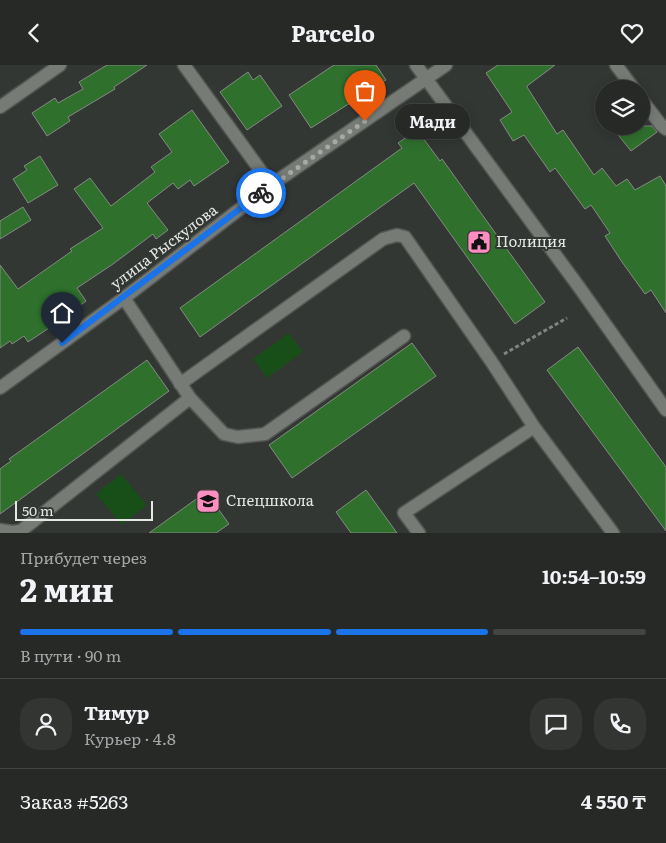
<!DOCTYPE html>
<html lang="ru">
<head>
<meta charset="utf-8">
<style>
	:root { --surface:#262926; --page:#323532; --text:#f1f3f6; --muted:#a4a6a7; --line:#424543; --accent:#1a73e8 }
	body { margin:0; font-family:Literata,serif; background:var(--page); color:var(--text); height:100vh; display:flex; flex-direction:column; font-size:19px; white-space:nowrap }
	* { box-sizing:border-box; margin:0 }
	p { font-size:16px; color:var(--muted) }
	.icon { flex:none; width:28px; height:28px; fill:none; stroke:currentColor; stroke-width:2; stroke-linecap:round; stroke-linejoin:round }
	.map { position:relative; height:468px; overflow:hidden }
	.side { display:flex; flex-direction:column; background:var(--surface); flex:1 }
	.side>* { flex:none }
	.buttons { position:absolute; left:595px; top:15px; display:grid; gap:10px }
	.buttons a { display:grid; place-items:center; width:55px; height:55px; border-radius:50%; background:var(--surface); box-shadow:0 2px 12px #0003,0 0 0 1px var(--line); font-size:25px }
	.scale { position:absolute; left:15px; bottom:12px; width:138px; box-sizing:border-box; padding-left:5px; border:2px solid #e4e7e4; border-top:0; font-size:14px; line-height:18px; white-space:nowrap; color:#e4e7e4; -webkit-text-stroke:4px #333733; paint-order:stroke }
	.pin { position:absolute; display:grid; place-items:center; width:42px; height:42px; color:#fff; margin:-51px -21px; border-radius:50% 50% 50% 0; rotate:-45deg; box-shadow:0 0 5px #0007 }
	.pin .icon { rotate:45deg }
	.courier { position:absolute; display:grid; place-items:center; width:50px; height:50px; margin:-25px; border:4px solid #1a73e8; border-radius:50%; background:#fff; color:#222; box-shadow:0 1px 6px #0007 }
	.bubble { position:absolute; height:35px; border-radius:18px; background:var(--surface); box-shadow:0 2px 12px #0003,0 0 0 1px var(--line); font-size:16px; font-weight:700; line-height:35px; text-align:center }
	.summary em { font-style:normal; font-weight:700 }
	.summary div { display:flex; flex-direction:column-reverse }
	.summary { display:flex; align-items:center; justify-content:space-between; height:85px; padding:0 20px }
	h1 { font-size:32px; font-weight:700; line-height:38px }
	.bar { display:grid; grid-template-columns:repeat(4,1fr); gap:8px 5px; align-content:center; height:60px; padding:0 20px }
	.bar i { height:6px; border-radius:4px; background:var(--line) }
	.bar .active { background:var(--accent) }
	.bar p { grid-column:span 4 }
	.line { display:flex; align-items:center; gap:12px; padding:0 20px; border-top:1px solid var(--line) }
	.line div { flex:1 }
	.round { display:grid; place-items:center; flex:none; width:52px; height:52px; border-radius:20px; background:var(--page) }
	header { display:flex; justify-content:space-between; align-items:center; height:65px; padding:0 20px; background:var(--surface); font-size:22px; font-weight:700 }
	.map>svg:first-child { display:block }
</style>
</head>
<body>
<header><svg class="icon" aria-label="back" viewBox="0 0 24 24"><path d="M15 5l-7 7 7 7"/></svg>Parcelo<svg class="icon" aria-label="heart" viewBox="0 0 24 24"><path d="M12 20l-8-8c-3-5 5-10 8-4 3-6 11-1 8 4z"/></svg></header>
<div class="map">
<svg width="666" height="468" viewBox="0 0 666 468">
	<rect width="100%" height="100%" fill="#333733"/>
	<path fill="#184e17" d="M 289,268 L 303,287 L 267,313 L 253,294 Z
		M 121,409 L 147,440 L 122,460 L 96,429 Z"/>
	<path fill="#2f702d" stroke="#868a85" d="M 107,0 L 147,0 L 114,22 L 115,24 L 68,52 L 70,56 L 47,71 L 32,48 L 55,33 L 58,38 L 83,24 L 79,17 Z
		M 334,0 L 376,0 L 386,15 L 311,63 L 289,30 Z
		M 498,0 L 555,0 L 527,21 L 527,22 L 557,69 L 563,65 L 594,110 L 602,103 L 616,121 L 627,114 L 635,125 L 660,111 L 666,121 L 666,248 L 651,225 L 645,229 L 622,197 L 605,171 L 610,168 L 591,140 L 585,144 L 555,103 L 550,107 L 524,70 L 513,76 L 500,55 L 512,47 L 486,8 Z
		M 248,7 L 253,15 L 260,10 L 282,41 L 247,65 L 220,27 Z
		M 192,45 L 229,97 L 194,121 L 190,115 L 178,124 L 173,118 L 147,138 L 168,165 L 156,174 L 153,169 L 113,199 L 77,223 L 86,236 L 46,265 L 28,277 L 24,271 L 12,279 L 10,276 L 0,283 L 0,200 L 18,224 L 72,186 L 70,184 L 103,163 L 74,124 L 90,113 L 111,141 L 155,107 L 151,102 L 172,87 L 159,69 Z
		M 611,61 L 652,61 L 657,67 L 631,86 Z
		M 417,65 L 440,96 L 442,94 L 545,237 L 515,259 L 414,118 L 200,272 L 180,243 L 402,83 L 398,78 Z
		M 40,91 L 58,120 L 28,138 L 13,114 L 27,105 L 24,101 Z
		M 23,142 L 31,155 L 0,174 L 0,156 Z
		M 412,278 L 436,311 L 292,413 L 269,380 Z
		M 578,282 L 666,402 L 666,466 L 547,305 Z
		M 147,295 L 169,326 L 0,449 L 0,404 L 11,396 L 9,394 Z
		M 366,425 L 397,468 L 351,468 L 336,447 Z
		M 206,427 L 229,459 L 216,468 L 149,468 Z"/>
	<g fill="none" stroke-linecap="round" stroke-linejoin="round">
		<g stroke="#535653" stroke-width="15">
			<path id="minor" d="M 184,0 L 271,120
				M 416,0 L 579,222 L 666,345
				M 616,0 L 634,24
				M 641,34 L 661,60 L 666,64
				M 0,42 L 60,0
				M 124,233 L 190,333 L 224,369 L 238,372 L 265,369 L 404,271
				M 180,319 L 383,174 L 397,170 L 405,172 L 491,296 L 534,362 L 613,468
				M 0,323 L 124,233 L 271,120 L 446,0
				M 0,465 L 13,467 L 22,465 L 190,333
				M 419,468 L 404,448 L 534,362"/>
		</g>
		<path stroke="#818581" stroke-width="3" stroke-dasharray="4 2.5" stroke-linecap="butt" d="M 504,289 L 567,253"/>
		<use href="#minor" stroke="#767b76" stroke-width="12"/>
	</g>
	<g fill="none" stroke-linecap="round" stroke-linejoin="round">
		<path stroke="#a6a9a6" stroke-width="5" stroke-dasharray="0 9" d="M 261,128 L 365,56"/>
		<path stroke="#1a73e8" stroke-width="6" d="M 62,278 L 261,128"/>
	</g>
	<defs>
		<g id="civic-square" transform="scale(1.25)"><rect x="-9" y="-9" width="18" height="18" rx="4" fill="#fd8ebf" stroke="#333733"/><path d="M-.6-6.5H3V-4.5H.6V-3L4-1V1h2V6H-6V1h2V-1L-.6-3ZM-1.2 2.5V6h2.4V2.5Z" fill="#111"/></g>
		<g id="school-square" transform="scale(1.25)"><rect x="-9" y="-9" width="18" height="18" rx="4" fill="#fd8ebf" stroke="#333733"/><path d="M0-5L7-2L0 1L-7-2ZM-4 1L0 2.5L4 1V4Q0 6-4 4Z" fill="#111"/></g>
	</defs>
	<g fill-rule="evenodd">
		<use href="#civic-square" x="479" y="177"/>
		<use href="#school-square" x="208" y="436"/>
	</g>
	<g text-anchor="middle" stroke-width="4" stroke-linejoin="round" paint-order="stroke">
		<g font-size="15" fill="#e4e7e4" stroke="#333733" text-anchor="start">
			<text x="496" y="182">Полиция</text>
			<text x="226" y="441">Спецшкола</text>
		</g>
		<g font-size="15" fill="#e4e7e4" stroke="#333733">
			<text transform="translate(164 182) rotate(-37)" y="5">улица Рыскулова</text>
		</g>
	</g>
</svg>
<div class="buttons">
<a><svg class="icon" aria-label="layers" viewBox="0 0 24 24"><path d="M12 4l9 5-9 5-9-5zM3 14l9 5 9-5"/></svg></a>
</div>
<div class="scale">50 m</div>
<div class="pin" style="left:365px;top:56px;background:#ea580c"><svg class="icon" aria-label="bag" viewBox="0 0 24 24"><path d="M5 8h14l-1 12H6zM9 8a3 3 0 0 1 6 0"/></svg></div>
<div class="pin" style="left:62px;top:278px;background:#1f2937"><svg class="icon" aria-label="home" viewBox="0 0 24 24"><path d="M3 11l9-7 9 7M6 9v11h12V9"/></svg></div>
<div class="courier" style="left:261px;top:128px"><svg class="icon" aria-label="bike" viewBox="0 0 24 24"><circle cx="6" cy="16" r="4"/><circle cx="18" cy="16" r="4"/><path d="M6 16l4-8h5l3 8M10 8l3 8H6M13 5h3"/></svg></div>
<div class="bubble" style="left:395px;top:39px;width:75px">Мади</div>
</div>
<section class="side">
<div class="summary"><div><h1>2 мин</h1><p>Прибудет через</p></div><em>10:54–10:59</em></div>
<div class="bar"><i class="active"></i><i class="active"></i><i class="active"></i><i></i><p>В пути · 90 m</p></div>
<div class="line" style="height:90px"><a class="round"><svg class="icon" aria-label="person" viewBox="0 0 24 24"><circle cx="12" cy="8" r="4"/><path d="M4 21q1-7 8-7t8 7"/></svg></a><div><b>Тимур</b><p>Курьер · 4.8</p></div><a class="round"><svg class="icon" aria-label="chat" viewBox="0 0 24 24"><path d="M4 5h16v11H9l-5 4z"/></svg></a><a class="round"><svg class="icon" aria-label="phone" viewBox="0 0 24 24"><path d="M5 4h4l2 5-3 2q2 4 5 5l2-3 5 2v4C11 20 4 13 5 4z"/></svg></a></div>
<div class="line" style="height:65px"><div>Заказ #5263</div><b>4 550 ₸</b></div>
</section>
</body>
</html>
